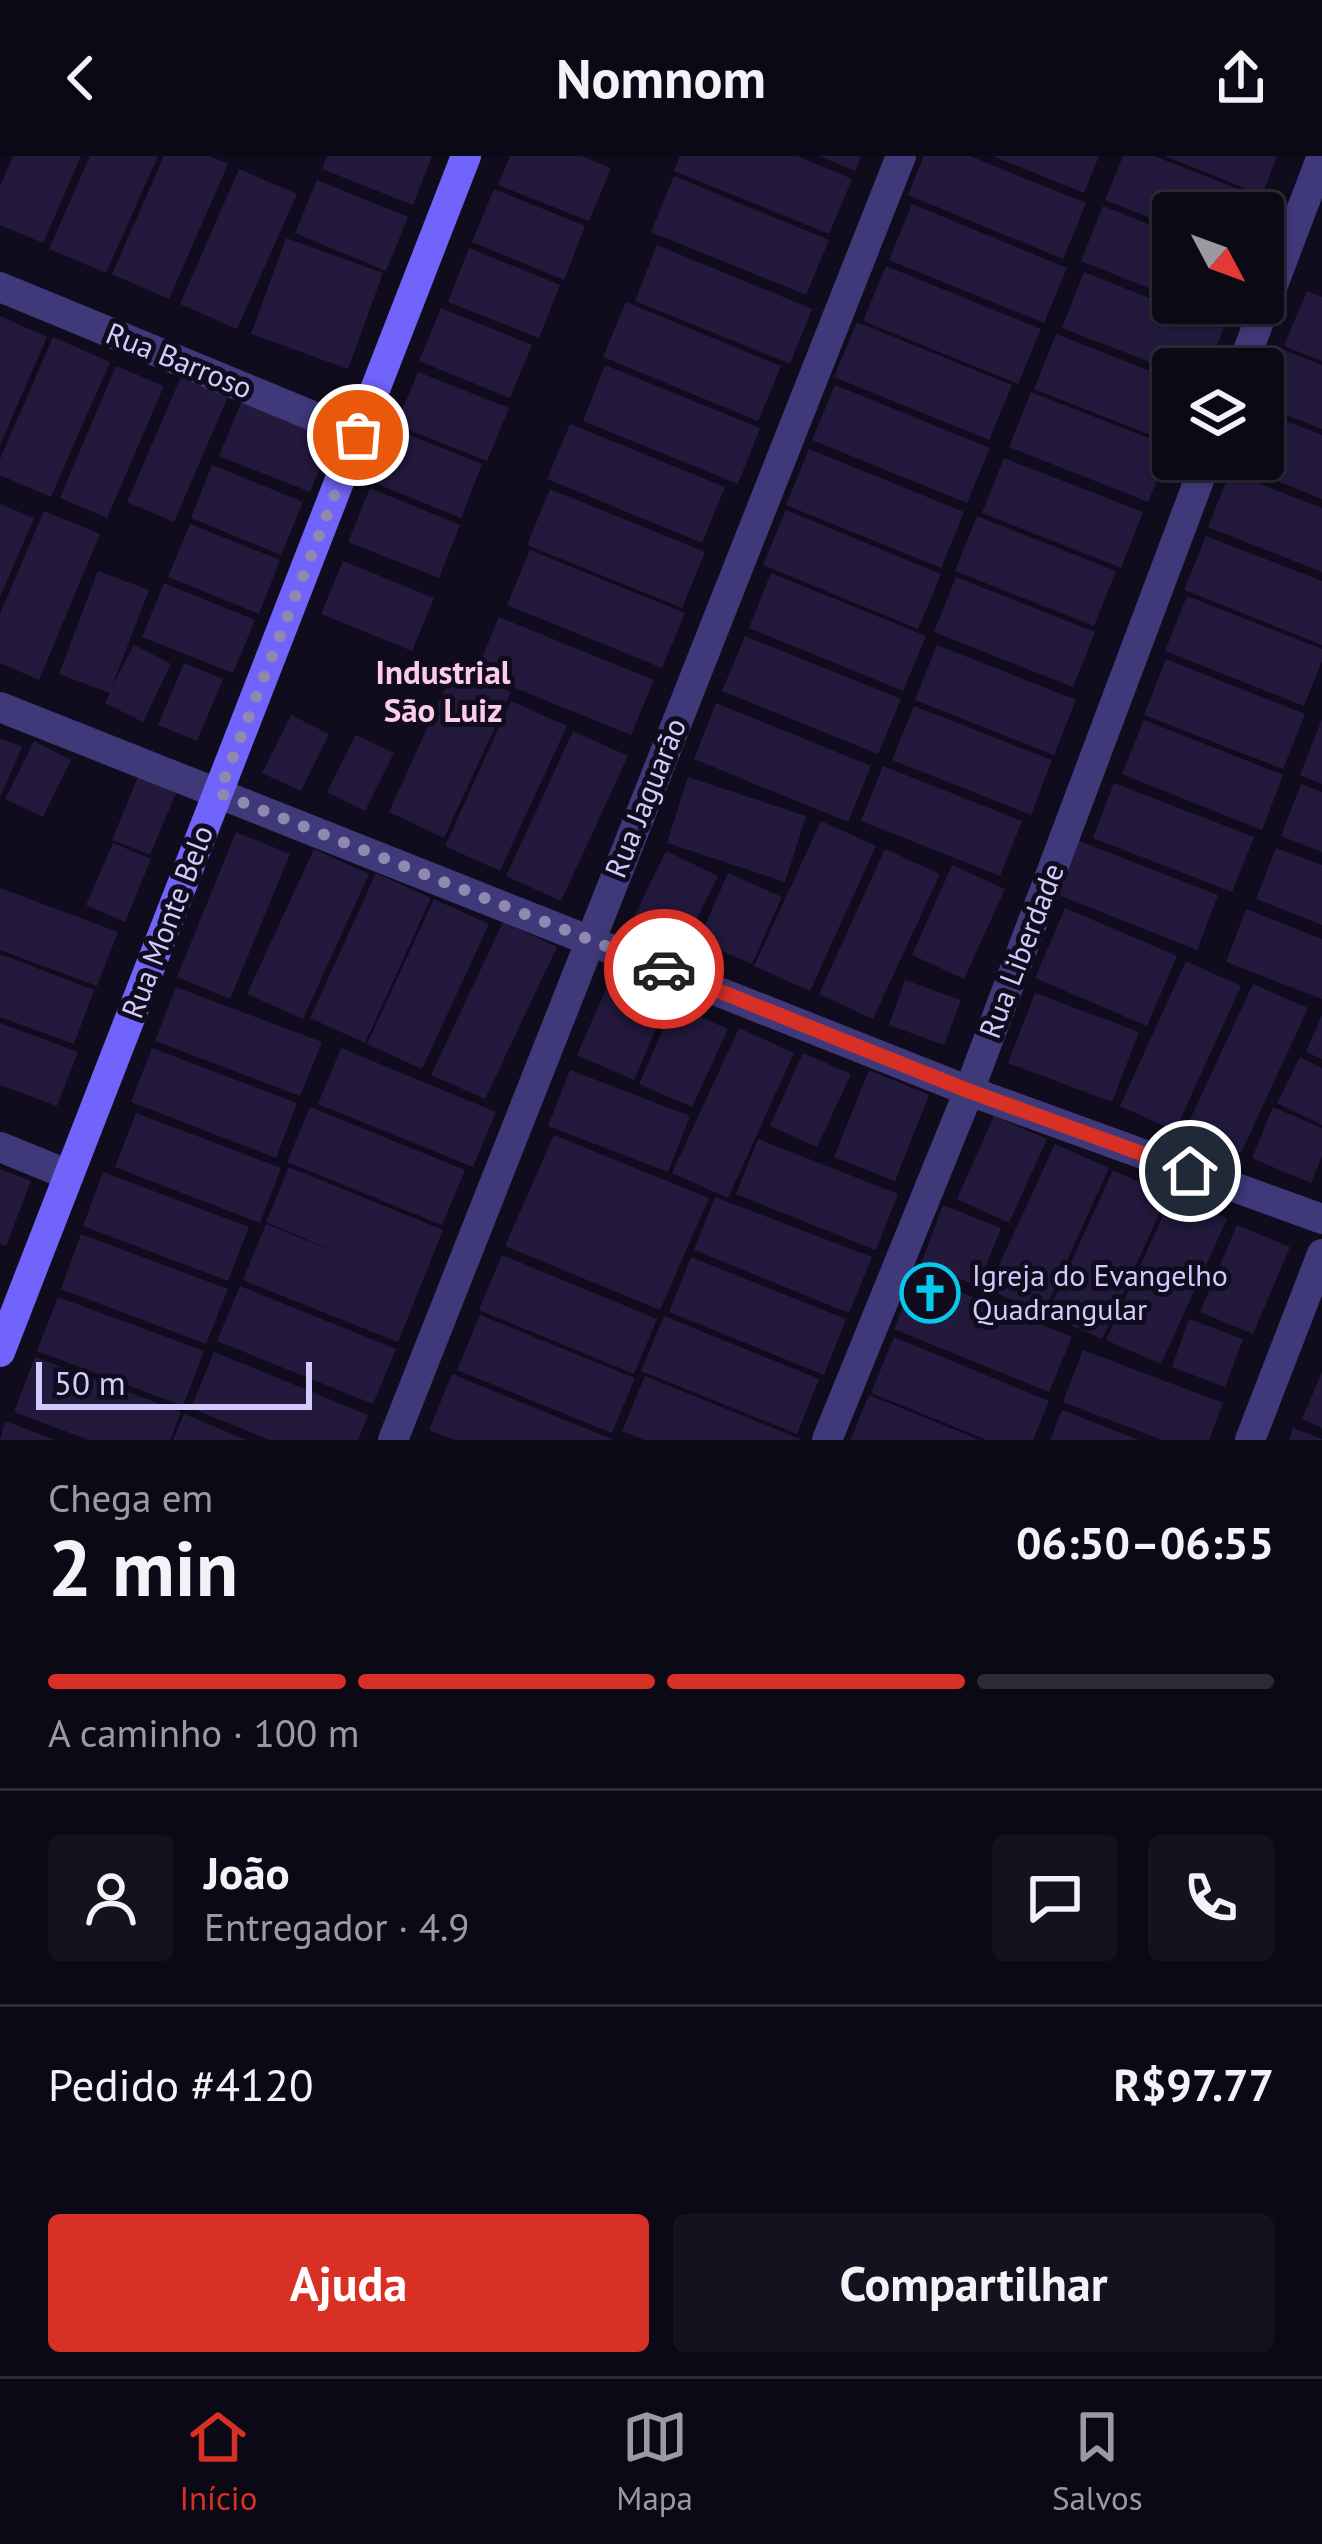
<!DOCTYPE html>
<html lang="pt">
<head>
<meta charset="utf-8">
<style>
	:root { --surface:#0c0916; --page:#15121f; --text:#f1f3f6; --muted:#9a9aa1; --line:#2c2a35; --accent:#d93025 }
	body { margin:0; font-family:"PT Sans",sans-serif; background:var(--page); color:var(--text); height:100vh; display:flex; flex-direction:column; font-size:45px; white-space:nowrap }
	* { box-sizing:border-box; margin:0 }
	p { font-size:39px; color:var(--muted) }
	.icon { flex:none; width:66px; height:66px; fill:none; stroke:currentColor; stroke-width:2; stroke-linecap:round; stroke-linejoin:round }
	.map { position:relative; height:1284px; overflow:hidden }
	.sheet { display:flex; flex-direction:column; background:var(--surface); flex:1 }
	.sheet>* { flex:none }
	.needle { width:78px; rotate:131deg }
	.controls { position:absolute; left:1152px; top:36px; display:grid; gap:24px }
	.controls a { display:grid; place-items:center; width:132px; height:132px; border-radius:12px; background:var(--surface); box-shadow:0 3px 9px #0004,0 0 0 3px var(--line); font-size:60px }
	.scale { position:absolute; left:36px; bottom:30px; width:276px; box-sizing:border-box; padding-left:12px; border:6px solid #d3cafd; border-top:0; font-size:33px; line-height:42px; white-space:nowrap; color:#d3cafd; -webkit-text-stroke:9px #100c1d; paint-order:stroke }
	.pin { position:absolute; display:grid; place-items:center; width:102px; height:102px; color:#fff; margin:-51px; border:6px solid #fff; border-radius:50%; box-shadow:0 3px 12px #0007 }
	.courier { position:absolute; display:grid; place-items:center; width:120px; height:120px; margin:-60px; border:9px solid #d93025; border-radius:50%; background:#fff; color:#222; box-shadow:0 3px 15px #0007 }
	.overview em { font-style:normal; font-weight:700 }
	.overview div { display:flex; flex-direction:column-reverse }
	.overview { display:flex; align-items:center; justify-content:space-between; height:204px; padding:0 48px }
	h1 { font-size:78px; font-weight:700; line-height:90px }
	.bar { display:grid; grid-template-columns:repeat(4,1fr); gap:18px 12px; align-content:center; height:144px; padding:0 48px }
	.bar i { height:15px; border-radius:9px; background:var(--line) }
	.bar .selected { background:var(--accent) }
	.bar p { grid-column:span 4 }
	.line { display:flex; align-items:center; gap:30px; padding:0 48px; border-top:3px solid var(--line) }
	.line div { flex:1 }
	.round { display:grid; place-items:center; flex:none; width:126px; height:126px; border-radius:12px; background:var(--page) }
	.cta { display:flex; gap:24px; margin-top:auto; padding:24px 48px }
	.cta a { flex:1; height:138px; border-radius:12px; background:var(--accent); color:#fff; font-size:48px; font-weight:700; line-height:138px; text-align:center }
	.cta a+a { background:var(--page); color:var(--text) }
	header { display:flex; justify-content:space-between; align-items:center; height:156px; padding:0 48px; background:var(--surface); font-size:54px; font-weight:700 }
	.dock { display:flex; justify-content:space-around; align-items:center; height:168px; border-top:3px solid var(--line); background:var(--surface); font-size:33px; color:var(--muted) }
	.dock a { display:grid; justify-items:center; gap:6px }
	.dock .selected { color:var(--accent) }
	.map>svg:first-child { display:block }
</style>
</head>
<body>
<header><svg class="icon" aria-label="back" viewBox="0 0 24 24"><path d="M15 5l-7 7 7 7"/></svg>Nomnom<svg class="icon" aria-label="share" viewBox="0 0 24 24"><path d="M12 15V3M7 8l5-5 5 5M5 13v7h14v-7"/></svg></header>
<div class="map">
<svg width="1322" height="1284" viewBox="0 0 1322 1284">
	<rect width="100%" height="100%" fill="#100c1d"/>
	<path fill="#22193d" d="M 13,0 L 81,0 L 43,87 L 0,69 L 0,31 Z
		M 90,0 L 158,0 L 106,117 L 49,93 Z
		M 164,0 L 209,0 L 228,8 L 169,143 L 112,118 Z
		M 327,0 L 432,0 L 413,49 L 322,13 Z
		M 510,0 L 581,0 L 611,12 L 589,65 L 498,29 Z
		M 680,0 L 797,0 L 852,23 L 829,78 L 674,15 Z
		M 819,0 L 861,0 L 855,15 Z
		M 924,0 L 970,0 L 1086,47 L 1063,103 L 908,39 Z
		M 993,0 L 1099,0 L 1084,37 Z
		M 1123,0 L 1154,0 L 1266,44 L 1261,57 L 1173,57 L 1173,71 L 1105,44 Z
		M 1165,0 L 1277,0 L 1262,39 Z
		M 239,13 L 297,38 L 237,173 L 180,148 Z
		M 674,20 L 829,84 L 806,139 L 651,76 Z
		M 317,24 L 408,61 L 386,115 L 295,77 Z
		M 494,33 L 585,70 L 564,124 L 472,86 Z
		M 912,48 L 1067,112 L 1044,167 L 889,104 Z
		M 1103,50 L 1173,78 L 1173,142 L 1081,105 Z
		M 286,82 L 383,117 L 348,213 L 251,178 Z
		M 657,89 L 812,153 L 790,208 L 635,145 Z
		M 469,92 L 560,129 L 539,182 L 448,146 Z
		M 886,110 L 1041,173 L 1018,228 L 863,165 Z
		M 1084,116 L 1224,172 L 1207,213 L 1173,215 L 1062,172 Z
		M 1307,135 L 1322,141 L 1322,205 L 1284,190 Z
		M 626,146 L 781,210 L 758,265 L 603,201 Z
		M 1187,147 L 1226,147 L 1220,160 Z
		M 441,152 L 532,189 L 510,242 L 419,205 Z
		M 0,160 L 47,181 L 0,289 Z
		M 857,166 L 1012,229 L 989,284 L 834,221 Z
		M 1056,178 L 1173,224 L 1173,288 L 1034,233 Z
		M 53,181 L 110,206 L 51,341 L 0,319 L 0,303 Z
		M 1277,191 L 1322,209 L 1322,273 L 1263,250 L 1263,226 Z
		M 605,209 L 760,272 L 738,328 L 583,265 Z
		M 116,210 L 164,230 L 107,362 L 60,342 Z
		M 184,214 L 231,234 L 174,366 L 127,346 Z
		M 418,216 L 509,252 L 487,305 L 396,269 Z
		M 835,229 L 990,292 L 967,347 L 812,284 Z
		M 1031,236 L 1171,291 L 1148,346 L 1009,291 Z
		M 241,247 L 332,283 L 310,336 L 219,300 Z
		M 1263,256 L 1322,279 L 1322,343 L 1230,306 L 1232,303 L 1263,303 Z
		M 570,268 L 725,331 L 702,387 L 547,323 Z
		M 392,272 L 482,308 L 461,362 L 370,325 Z
		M 809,293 L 964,356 L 941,412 L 786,349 Z
		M 1004,302 L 1143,356 L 1121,412 L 982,357 Z
		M 212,309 L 303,346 L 281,399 L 191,362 Z
		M 1230,316 L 1322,352 L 1322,416 L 1208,371 Z
		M 370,332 L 460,369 L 439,422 L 348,386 Z
		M 550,333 L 705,396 L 682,452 L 527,389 Z
		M 0,348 L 34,362 L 0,441 Z
		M 786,354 L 941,418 L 918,473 L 763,409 Z
		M 44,355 L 100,378 L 39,524 L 0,507 L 0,458 Z
		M 977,360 L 1116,415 L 1094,470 L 955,415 Z
		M 190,368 L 280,404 L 259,458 L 168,421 Z
		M 1206,380 L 1322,425 L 1322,489 L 1184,434 Z
		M 530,394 L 685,457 L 662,512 L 507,449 Z
		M 343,405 L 434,442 L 412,495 L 321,458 Z
		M 98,415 L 149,434 L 112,530 L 134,489 L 171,508 L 143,566 L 105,547 L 110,537 L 59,518 Z
		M 771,417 L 926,480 L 903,535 L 749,472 Z
		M 956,421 L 1095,476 L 1073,531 L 934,476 Z
		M 164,427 L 255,464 L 233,517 L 142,481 Z
		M 1187,440 L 1322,493 L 1322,505 L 1304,550 L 1165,495 Z
		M 499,461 L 654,524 L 631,579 L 476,516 Z
		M 745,480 L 901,543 L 878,598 L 722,535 Z
		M 937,489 L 1076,544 L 1054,599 L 915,544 Z
		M 1166,503 L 1305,558 L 1283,613 L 1144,559 Z
		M 184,507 L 223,523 L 197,585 L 158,569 Z
		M 455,511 L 511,536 L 444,682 L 389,656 Z
		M 511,545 L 567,570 L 500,715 L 445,690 Z
		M 716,547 L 871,610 L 848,666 L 694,603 Z
		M 914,550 L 1052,604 L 1031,659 L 892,604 Z
		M 291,559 L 329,578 L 301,635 L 262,617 Z
		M 1322,563 L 1322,628 L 1300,619 Z
		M 1144,564 L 1283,619 L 1262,674 L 1122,618 Z
		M 573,575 L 628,600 L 561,745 L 506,720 Z
		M 356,579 L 394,597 L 365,655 L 327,636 Z
		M 0,582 L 22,591 L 0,641 Z
		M 34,585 L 71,604 L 43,661 L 5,643 Z
		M 883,610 L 1022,665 L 1000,720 L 861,665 Z
		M 138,621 L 176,637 L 150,699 L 112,684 Z
		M 688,621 L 806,660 L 785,726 L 667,687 Z
		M 1114,627 L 1254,681 L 1232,736 L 1093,682 Z
		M 1301,628 L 1322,636 L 1322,696 L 1281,680 Z
		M 821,665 L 876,690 L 810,835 L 754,810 Z
		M 236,676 L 290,698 L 230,843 L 177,821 Z
		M 1079,685 L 1218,739 L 1197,794 L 1058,739 Z
		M 113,687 L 151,703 L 125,766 L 86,749 Z
		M 1276,692 L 1322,709 L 1322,769 L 1256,743 Z
		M 314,693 L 369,718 L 303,863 L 247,838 Z
		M 885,693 L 940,718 L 873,863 L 819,838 Z
		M 666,695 L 718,720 L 683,790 L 632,765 Z
		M 952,709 L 1005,733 L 964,823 L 912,799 Z
		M 376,717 L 431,742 L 365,887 L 310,862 Z
		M 728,717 L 782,741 L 752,808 L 698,785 Z
		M 0,732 L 118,776 L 97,830 L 0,794 Z
		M 434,743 L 489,768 L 422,913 L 367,888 Z
		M 1065,752 L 1177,800 L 1147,870 L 1035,822 Z
		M 1246,753 L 1322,783 L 1322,843 L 1226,806 Z
		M 503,766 L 557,791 L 485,943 L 431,919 Z
		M 0,798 L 94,834 L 74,888 L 0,861 Z
		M 1186,805 L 1241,830 L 1175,975 L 1120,950 Z
		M 612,819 L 669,843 L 634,924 L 577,899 Z
		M 905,824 L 961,844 L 944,889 L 889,869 Z
		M 1253,828 L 1308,852 L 1241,997 L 1186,972 Z
		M 176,831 L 322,886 L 300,940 L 155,885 Z
		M 1035,837 L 1139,876 L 1112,946 L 1008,907 Z
		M 674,849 L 728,873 L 692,951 L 639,928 Z
		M 1322,859 L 1322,903 L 1306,896 Z
		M 0,867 L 78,896 L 57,950 L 0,929 Z
		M 739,872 L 794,897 L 728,1042 L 672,1017 Z
		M 152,892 L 297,947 L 276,1002 L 131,946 Z
		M 341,892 L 496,956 L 473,1011 L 318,948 Z
		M 803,897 L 851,918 L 817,991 L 770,970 Z
		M 1300,901 L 1322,912 L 1322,969 L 1277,947 Z
		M 570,914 L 690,960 L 668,1016 L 548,970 Z
		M 869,914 L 929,939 L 895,1025 L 834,1001 Z
		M 310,951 L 465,1014 L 442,1069 L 287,1006 Z
		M 1273,951 L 1322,972 L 1322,1000 L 1311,1027 L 1252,1002 Z
		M 136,957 L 281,1012 L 260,1067 L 115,1011 Z
		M 994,960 L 1047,983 L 1009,1067 L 957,1043 Z
		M 554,979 L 709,1042 L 660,1154 L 505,1090 Z
		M 758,983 L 898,1038 L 876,1094 L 736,1038 Z
		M 1055,988 L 1109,1012 L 1043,1158 L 988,1133 Z
		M 289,1011 L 443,1074 L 398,1186 L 243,1124 L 266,1068 L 345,1100 L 266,1066 Z
		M 0,1013 L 31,1025 L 6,1090 L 0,1088 Z
		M 1113,1014 L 1168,1039 L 1102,1183 L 1047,1159 Z
		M 103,1016 L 249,1071 L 228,1125 L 83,1070 Z
		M 1173,1038 L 1227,1063 L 1161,1208 L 1106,1184 Z
		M 715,1041 L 872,1101 L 849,1157 L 694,1094 Z
		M 943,1049 L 1001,1072 L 978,1130 L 921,1108 Z
		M 1237,1069 L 1290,1091 L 1253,1178 L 1200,1156 Z
		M 81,1078 L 228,1133 L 206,1188 L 61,1133 Z
		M 502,1099 L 657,1163 L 634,1218 L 479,1154 Z
		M 691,1101 L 846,1163 L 824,1219 L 669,1156 Z
		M 916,1118 L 1072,1181 L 1049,1236 L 894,1173 Z
		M 240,1130 L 396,1193 L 373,1248 L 217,1185 Z
		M 58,1141 L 204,1195 L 183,1250 L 37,1195 Z
		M 480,1159 L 635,1222 L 612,1277 L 457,1214 Z
		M 664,1160 L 819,1223 L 797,1278 L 641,1215 Z
		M 1189,1163 L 1243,1183 L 1225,1231 L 1172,1211 Z
		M 894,1181 L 1049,1245 L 1033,1284 L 987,1284 L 871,1237 Z
		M 1083,1194 L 1223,1247 L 1209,1284 L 1162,1284 L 1063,1246 Z
		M 214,1196 L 368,1259 L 358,1284 L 270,1284 L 191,1252 Z
		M 35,1201 L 181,1256 L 170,1284 L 89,1284 L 14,1256 Z
		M 1322,1216 L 1322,1272 L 1302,1263 Z
		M 452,1218 L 614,1284 L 455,1284 L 429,1274 Z
		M 645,1220 L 803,1284 L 644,1284 L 622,1275 Z
		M 869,1239 L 980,1284 L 850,1284 Z
		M 1062,1254 L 1139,1284 L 1050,1284 Z
		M 184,1258 L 247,1284 L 173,1284 Z
		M 5,1265 L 55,1284 L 0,1284 Z
		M 1293,1272 L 1322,1283 L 1322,1284 L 1289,1284 Z"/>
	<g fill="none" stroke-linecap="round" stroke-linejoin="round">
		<path stroke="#3f397a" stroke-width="30" d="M 0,131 L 359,279
			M 1241,213 L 1322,0
			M 0,551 L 969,935 L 1322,1063
			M 0,991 L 69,1019
			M 393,1284 L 901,0
			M 827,1284 L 969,935 L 1207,303
			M 1250,1284 L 1322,1098"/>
		<path stroke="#7064fa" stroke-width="30" d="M 0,1196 L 466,0"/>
	</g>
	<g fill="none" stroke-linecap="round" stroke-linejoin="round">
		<path stroke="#8f88af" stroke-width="12" stroke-dasharray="0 21.6" d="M 358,279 L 219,637 L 664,813"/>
		<path stroke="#d93025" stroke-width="15" d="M 664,813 L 969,935 L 1190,1015"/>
	</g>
	<defs>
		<g id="church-ring" transform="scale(3)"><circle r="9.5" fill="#100c1d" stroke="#08c9eb" stroke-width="1.5"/><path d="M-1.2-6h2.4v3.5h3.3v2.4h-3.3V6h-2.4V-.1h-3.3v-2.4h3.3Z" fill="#08c9eb"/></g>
	</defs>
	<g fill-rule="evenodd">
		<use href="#church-ring" x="930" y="1137"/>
	</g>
	<g text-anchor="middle" stroke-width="10" stroke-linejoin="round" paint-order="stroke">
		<g font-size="30" fill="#d3cafd" stroke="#100c1d">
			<text transform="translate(179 205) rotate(22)" y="10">Rua Barroso</text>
			<text transform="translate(646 642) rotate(-68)" y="10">Rua Jaguarão</text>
			<text transform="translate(168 766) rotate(-69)" y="10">Rua Monte Belo</text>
			<text transform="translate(1022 795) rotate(-69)" y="10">Rua Liberdade</text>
		</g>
		<g font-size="30" fill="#d3cafd" stroke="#100c1d" text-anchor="start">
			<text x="972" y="1130">Igreja do Evangelho<tspan x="972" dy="34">Quadrangular</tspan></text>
		</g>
		<g font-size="33" font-weight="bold" fill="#fdcce9" stroke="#100c1d">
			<text x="443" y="528">Industrial<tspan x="443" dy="38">São Luiz</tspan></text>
		</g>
	</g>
</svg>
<div class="controls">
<a><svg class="needle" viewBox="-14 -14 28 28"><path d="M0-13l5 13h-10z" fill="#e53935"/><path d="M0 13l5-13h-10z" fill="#9a9aa1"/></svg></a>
<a><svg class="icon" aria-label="layers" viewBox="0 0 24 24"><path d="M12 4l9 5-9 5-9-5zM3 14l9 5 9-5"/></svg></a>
</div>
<div class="scale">50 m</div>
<div class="pin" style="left:358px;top:279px;background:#ea580c"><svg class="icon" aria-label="bag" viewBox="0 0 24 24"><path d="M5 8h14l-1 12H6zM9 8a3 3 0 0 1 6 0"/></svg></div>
<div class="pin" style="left:1190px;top:1015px;background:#1f2937"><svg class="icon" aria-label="home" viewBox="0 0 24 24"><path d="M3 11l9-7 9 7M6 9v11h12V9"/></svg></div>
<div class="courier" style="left:664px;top:813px"><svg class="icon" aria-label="car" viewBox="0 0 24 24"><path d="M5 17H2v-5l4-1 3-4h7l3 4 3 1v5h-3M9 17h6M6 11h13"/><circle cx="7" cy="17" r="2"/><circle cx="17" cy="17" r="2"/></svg></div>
</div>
<section class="sheet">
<div class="overview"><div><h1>2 min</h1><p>Chega em</p></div><em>06:50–06:55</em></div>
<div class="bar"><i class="selected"></i><i class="selected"></i><i class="selected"></i><i></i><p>A caminho · 100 m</p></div>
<div class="line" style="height:216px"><a class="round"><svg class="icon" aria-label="person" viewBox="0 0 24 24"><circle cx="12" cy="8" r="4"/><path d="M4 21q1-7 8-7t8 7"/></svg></a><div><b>João</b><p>Entregador · 4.9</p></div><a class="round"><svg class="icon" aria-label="chat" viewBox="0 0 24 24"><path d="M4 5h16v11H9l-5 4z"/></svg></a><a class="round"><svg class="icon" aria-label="phone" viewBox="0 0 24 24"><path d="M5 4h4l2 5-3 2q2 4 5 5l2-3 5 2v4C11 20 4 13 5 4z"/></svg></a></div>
<div class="line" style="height:156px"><div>Pedido #4120</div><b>R$97.77</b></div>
<div class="cta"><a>Ajuda</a><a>Compartilhar</a></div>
</section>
<nav class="dock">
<a class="selected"><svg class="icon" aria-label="home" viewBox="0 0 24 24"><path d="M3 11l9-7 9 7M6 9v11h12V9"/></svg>Início</a>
<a><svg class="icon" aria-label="map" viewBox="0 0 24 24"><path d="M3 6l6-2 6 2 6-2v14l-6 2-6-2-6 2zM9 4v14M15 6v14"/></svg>Mapa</a>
<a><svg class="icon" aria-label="saved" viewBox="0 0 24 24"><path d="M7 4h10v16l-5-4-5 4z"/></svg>Salvos</a>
</nav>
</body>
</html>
